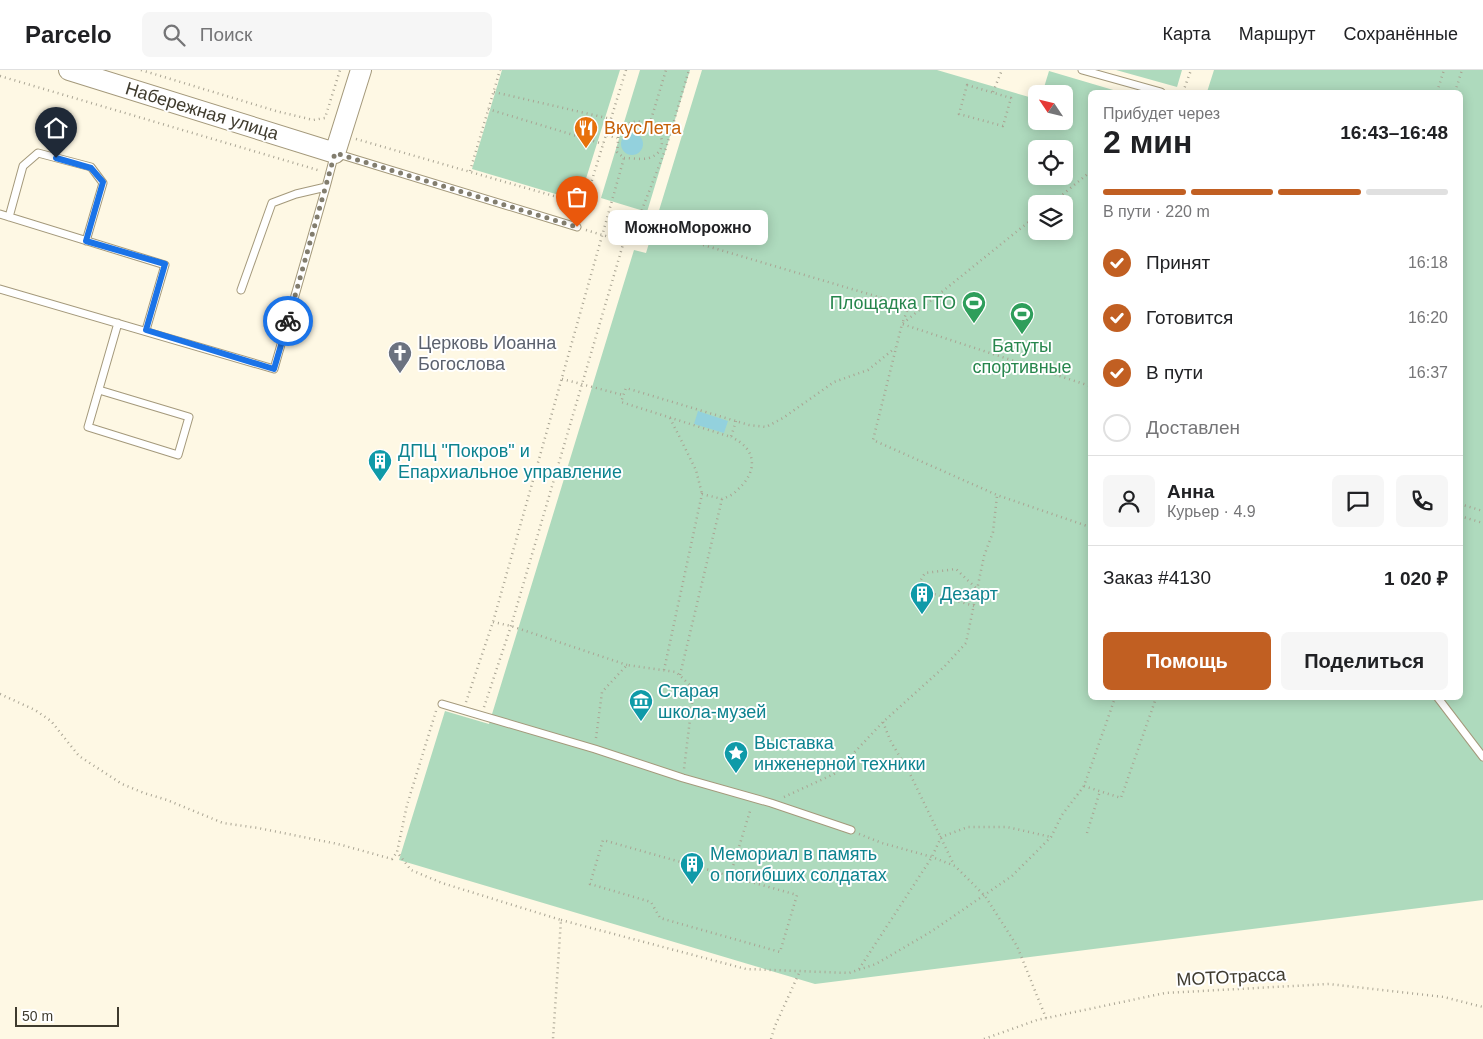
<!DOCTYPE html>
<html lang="ru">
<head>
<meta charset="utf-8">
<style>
	:root { --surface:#fff; --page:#f6f6f6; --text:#202124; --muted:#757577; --line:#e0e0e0; --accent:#c15f22 }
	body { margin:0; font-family:Arial,sans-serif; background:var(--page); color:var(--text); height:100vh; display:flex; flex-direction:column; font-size:19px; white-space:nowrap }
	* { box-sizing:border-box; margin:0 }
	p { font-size:16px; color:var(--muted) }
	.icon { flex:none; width:28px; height:28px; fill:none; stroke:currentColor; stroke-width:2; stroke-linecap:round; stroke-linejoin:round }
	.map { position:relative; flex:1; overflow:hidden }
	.side { position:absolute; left:1088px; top:20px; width:375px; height:610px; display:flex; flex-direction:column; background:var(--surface); border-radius:8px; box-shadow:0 2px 12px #0003 }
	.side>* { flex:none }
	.needle { width:32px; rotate:305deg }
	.tools { position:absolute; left:1028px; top:15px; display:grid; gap:10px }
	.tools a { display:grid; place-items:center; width:45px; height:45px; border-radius:8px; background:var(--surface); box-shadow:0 2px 12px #0003; font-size:25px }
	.scale { position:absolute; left:15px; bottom:12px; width:104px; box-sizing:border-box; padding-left:5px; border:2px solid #3f3b2e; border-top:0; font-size:14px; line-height:18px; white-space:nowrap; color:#3f3b2e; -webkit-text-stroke:4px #fff; paint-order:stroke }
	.pin { position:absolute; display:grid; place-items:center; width:42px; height:42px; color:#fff; margin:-51px -21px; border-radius:50% 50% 50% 0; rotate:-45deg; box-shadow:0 0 5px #0007 }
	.pin .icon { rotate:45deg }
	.courier { position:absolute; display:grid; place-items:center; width:50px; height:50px; margin:-25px; border:4px solid #1a73e8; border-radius:50%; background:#fff; color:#222; box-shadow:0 1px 6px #0007 }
	.bubble { position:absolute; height:35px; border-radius:8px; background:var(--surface); box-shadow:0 2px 12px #0003; font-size:16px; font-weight:700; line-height:35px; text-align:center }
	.head em { font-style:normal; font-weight:700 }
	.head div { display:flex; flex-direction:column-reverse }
	.head { display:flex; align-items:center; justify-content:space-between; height:85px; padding:0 15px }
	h1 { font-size:32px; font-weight:700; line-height:38px }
	.bar { display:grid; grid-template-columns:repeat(4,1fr); gap:8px 5px; align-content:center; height:60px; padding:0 15px }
	.bar i { height:6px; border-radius:4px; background:var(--line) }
	.bar .current { background:var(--accent) }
	.bar p { grid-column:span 4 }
	.line { display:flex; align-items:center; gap:12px; padding:0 15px; border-top:1px solid var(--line) }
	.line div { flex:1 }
	.round { display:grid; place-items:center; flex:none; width:52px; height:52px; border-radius:8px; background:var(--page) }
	ol { padding:0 15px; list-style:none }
	li { display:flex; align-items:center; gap:15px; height:55px }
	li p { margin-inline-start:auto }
	li .icon { padding:5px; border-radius:50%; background:var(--accent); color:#fff; stroke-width:4 }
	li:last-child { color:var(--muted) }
	li i { width:28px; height:28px; border:2px solid var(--line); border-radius:50% }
	.action { display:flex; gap:10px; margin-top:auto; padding:10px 15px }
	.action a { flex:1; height:58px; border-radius:8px; background:var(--accent); color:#fff; font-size:20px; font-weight:700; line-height:58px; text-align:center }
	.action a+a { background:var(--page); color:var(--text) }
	header { display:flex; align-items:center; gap:30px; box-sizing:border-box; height:70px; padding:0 25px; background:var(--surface); border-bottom:1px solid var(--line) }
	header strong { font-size:24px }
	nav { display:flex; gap:28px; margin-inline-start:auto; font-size:18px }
	.search { width:350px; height:45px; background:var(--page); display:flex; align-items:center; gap:12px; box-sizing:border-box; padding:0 18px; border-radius:8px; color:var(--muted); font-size:19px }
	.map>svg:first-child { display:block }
</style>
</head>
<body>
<header>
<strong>Parcelo</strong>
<div class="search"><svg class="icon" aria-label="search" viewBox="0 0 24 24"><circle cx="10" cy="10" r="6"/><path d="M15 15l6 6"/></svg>Поиск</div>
<nav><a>Карта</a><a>Маршрут</a><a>Сохранённые</a></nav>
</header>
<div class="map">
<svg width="1483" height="969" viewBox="0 0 1483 969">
	<rect width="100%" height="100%" fill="#fef8e4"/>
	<path fill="#aedabd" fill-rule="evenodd" d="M 502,0 L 620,0 L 579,131 L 472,99 Z
		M 640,0 L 690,0 L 647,142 L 601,128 Z
		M 702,0 L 937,0 L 1036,29 L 1036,51 L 1064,51 L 1064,24 L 1042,24 L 1049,1 L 1120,22 L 1090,22 L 1090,628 L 1460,628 L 1460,22 L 1207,22 L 1214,0 L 1483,0 L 1483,830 L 815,914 L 399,790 L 445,641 L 489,654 L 634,180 L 646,183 ZM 1036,79 L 1064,79 L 1064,106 L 1036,106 ZM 1036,134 L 1064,134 L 1064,161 L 1036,161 Z
		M 1116,0 L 1182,0 L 1177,17 Z"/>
	<path fill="#93d1dd" d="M621 74a11 11 0 1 1 22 0a11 11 0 1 1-22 0Z
		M 698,341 L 728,351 L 724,363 L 694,354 Z"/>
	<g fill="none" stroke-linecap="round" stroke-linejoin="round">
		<g stroke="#a4997b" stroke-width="9">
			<path id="lane" d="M 1082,0 L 1161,22
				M 0,144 L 165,195 L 146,260
				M 9,147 L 23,96 L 38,83 L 91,97 L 103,113 L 86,171
				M 0,219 L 274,299 L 326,117
				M 241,220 L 272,133 L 296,124 L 326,117 L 335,83 L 577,157
				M 99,320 L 189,347 L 178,385 L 88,357 L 118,253
				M 1438,628 L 1483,687
				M 442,634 L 595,679 L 683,708 L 771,733 L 851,760"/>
		</g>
		<g stroke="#a4997b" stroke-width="22">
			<path id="secondary" d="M 69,0 L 335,83 L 361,0"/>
		</g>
		<path stroke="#a9a493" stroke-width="2.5" stroke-dasharray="1 4" stroke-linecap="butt" d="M 141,0 L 276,41 L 313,50 L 325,48 L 340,0
			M 0,6 L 321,101
			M 967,15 L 1011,28 L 1003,56 L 959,44 Z
			M 494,22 L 611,49
			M 993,22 L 1002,0
			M 1183,22 L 1191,0
			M 1437,22 L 1444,0
			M 1455,22 L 1462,0
			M 488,39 L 603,74
			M 607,65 L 617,68
			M 356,69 L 585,135
			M 624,88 C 632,88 642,90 649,88 C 668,82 664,62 650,53
			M 470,101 L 500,0
			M 1051,134 L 1090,102
			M 1036,146 L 902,254 L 873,370 L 997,425 L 1090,457
			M 580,149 L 626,0
			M 636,155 L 909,236 L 902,254 L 1090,316
			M 586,160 L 629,173 L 666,78 L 689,0
			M 562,309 L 623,325
			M 670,348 L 696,400 L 702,424
			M 736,351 L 731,367 L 621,332 L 626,318 L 749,355 L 766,357 L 783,348 L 834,312 L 868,300 L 895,278
			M 1460,434 L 1483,441
			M 1460,446 L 1483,453
			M 974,536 L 927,522 L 919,513 L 925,503 L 956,499 L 977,519
			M 493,552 L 511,556 L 627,595
			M 664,600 L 702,424 L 722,429 C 727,427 733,425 736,421 C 758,403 758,379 731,367
			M 680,605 L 722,429
			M 0,624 L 35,640 L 51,651 L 79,686 L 122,714 L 144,723 L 167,730 L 223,753 L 258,758 L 338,774 L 392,789 L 397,782
			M 466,632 L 493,552 L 624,88 L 617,82 L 619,60 C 629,51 636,50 650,53 L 666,0
			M 484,637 L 511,556 L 624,171
			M 436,641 L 407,735 L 397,782 L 411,800 L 442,813 L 561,850 L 553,969
			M 883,652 L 890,670 L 910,704 L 954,795
			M 596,668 L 602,622 L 627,595 L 676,602 L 691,616 L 692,633 L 684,699
			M 1084,716 L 1121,728 L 1156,628
			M 784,727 L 834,704 L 883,652 L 944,597 L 966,573 L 984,486 L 993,462 L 997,426
			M 1087,763 L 1100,721
			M 859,764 L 882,773 L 932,787 L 955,796 L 985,826 L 1017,876 L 1046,948
			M 730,806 L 797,825 L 780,882 L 660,848 L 651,832 L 590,814 L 603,770 L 730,806 L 751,738
			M 561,850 L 746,899 L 849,903 L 876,894 L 932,861 L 1012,806 L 1051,767 L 1062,745 L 1084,716 L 1115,628
			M 859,899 L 932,787 L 941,767 L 968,757 L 1007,757 L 1051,767
			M 771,969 L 775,956 L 800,901
			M 984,969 L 1037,950 L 1165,923 L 1329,914 L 1444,927 L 1483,937"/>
		<use href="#lane" stroke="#fff" stroke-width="7"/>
		<use href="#secondary" stroke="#fff" stroke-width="20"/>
	</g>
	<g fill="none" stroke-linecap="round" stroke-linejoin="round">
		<path stroke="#827d6e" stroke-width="5" stroke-dasharray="0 9" d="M 288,251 L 335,83 L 577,157"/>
		<path stroke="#1a73e8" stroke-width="6" d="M 56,88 L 91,98 L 103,112 L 86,171 L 165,194 L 146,260 L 274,299 L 288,251"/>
	</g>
	<defs>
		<g id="restaurant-pin" transform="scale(1.25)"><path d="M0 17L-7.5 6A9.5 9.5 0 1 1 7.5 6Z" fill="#e8710a" stroke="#fff"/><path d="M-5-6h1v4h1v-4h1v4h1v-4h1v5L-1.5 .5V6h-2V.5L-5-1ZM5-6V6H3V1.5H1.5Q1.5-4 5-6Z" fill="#fff"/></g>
		<g id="stadium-pin" transform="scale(1.25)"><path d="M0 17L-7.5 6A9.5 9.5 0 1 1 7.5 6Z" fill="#2e9e5b" stroke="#fff"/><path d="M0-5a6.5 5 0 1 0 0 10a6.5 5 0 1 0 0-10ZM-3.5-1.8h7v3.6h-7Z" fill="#fff"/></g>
		<g id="church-pin" transform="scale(1.25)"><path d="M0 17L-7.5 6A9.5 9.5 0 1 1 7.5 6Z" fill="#6b7280" stroke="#fff"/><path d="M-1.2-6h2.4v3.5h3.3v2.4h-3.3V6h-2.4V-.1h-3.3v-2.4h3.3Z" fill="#fff"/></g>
		<g id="building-pin" transform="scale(1.25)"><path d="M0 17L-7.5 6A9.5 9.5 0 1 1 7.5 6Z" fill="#0f9aa8" stroke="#fff"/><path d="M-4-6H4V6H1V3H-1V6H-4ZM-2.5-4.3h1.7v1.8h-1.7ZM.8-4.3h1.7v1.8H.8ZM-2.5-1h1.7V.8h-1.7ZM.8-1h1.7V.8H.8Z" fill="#fff"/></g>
		<g id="museum-pin" transform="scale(1.25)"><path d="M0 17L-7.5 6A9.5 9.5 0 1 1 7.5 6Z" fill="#0f9aa8" stroke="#fff"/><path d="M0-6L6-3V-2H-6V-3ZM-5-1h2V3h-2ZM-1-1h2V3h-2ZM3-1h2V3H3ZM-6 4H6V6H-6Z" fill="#fff"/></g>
		<g id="sight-pin" transform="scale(1.25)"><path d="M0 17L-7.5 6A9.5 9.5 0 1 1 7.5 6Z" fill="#0f9aa8" stroke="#fff"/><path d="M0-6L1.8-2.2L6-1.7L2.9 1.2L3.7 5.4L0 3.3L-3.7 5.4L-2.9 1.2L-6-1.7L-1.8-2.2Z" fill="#fff"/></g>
	</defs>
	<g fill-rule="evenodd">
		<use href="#restaurant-pin" x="586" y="58"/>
		<use href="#stadium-pin" x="974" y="233"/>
		<use href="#stadium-pin" x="1022" y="244"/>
		<use href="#church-pin" x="400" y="283"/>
		<use href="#building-pin" x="380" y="391"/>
		<use href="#building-pin" x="922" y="524"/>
		<use href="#museum-pin" x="641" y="631"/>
		<use href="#sight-pin" x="736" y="683"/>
		<use href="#building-pin" x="692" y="794"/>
	</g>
	<g text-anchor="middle" stroke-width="4" stroke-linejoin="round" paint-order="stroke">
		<g font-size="18" fill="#3f3b2e" stroke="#fff">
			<text transform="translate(202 41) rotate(17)" y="6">Набережная улица</text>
			<text transform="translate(1231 907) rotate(-3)" y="6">МОТОтрасса</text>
		</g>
		<g font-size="18" fill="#c56008" stroke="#fff" text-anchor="start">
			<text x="604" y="64">ВкусЛета</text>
		</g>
		<g font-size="18" fill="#27864d" stroke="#fff" text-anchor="end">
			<text x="956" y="239">Площадка ГТО</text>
			<text x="1022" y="282" text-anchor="middle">Батуты<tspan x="1022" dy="21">спортивные</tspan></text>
		</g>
		<g font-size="18" fill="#5b616d" stroke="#fff" text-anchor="start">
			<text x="418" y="279">Церковь Иоанна<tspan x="418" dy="21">Богослова</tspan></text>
		</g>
		<g font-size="18" fill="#0d838f" stroke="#fff" text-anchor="start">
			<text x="398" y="387">ДПЦ "Покров" и<tspan x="398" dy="21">Епархиальное управление</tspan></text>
			<text x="940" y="530">Дезарт</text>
			<text x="658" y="627">Старая<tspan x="658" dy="21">школа-музей</tspan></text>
			<text x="754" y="679">Выставка<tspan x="754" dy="21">инженерной техники</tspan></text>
			<text x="710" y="790">Мемориал в память<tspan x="710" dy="21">о погибших солдатах</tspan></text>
		</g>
	</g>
</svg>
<div class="tools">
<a><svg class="needle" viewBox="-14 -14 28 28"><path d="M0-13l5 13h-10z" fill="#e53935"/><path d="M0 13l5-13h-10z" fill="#757577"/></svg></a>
<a><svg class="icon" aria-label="locate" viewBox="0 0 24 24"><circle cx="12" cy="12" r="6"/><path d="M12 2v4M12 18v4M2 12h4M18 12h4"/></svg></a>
<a><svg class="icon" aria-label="layers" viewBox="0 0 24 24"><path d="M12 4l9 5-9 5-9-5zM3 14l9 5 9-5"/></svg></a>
</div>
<div class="scale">50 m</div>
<div class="pin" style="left:577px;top:157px;background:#ea580c"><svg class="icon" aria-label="bag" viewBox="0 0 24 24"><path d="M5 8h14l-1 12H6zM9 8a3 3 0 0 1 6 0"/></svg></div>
<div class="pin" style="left:56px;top:88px;background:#1f2937"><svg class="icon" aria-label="home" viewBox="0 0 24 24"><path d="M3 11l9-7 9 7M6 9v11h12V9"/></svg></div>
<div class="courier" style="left:288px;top:251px"><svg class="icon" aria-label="bike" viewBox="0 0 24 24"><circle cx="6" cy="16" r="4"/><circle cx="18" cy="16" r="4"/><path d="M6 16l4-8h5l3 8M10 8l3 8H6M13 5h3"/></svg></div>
<div class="bubble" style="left:608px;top:140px;width:160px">МожноМорожно</div>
<section class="side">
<div class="head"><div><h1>2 мин</h1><p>Прибудет через</p></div><em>16:43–16:48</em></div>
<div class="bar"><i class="current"></i><i class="current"></i><i class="current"></i><i></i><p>В пути · 220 m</p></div>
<ol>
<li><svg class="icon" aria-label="check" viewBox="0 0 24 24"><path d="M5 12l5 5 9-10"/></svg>Принят<p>16:18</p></li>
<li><svg class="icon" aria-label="check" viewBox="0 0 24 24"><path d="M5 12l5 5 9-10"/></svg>Готовится<p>16:20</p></li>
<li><svg class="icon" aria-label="check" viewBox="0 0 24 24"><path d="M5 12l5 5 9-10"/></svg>В пути<p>16:37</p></li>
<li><i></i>Доставлен</li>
</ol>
<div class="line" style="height:90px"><a class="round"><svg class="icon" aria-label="person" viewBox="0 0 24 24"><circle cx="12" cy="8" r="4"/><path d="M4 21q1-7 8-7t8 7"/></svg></a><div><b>Анна</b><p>Курьер · 4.9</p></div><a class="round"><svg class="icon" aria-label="chat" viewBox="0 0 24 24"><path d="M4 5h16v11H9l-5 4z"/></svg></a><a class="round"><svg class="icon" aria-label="phone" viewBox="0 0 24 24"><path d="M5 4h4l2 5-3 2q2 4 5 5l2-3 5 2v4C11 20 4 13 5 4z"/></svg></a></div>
<div class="line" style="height:65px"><div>Заказ #4130</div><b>1 020 ₽</b></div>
<div class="action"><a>Помощь</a><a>Поделиться</a></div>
</section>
</div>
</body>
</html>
